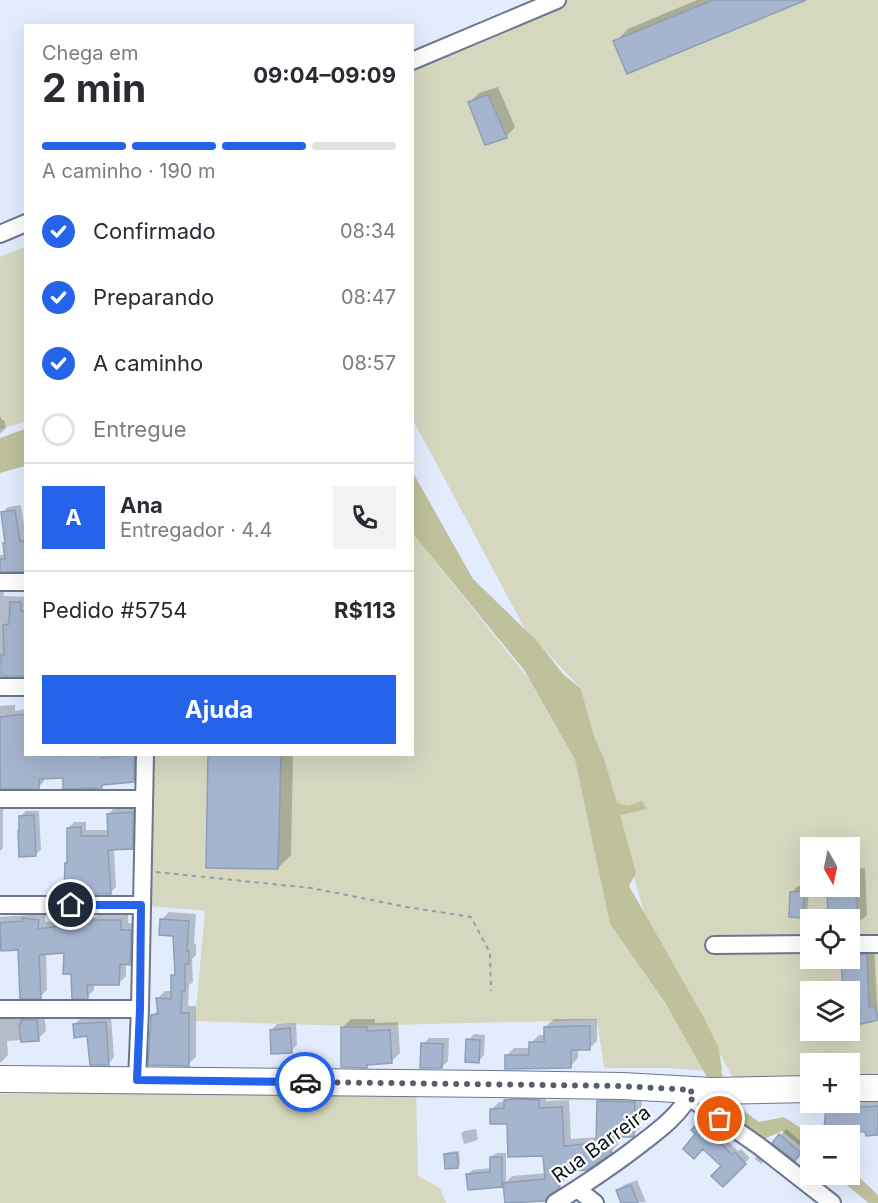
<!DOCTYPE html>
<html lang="pt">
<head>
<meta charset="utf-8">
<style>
	:root { --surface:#fff; --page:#f2f2f3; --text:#2b2b33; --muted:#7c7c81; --line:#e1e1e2; --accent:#2563eb }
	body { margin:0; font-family:Inter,sans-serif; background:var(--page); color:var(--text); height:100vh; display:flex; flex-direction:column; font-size:22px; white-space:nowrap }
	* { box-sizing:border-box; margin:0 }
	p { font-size:20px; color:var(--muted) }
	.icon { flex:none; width:33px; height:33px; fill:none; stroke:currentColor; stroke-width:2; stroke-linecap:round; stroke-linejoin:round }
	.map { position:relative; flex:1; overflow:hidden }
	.details { position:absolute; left:24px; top:24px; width:390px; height:732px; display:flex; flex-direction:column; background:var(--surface); border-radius:0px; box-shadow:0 6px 24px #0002 }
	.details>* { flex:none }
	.needle { width:39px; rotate:171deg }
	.controls { position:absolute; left:800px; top:837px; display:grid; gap:12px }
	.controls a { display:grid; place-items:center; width:60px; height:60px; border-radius:0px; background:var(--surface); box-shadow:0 6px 24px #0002; font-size:30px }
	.pin { position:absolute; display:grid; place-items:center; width:51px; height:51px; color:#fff; margin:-26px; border:3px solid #fff; border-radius:50%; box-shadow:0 2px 6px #0007 }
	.courier { position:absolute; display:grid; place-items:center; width:60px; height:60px; margin:-30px; border:4px solid #2563eb; border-radius:50%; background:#fff; color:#222; box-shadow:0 2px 8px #0007 }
	.overview em { font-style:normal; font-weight:700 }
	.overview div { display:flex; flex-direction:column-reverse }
	.overview { display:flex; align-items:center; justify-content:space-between; height:102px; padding:0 18px }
	h1 { font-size:39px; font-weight:700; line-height:45px }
	.bar { display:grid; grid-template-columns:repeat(4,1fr); gap:9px 6px; align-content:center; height:72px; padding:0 18px }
	.bar i { height:8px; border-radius:4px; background:var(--line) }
	.bar .on { background:var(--accent) }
	.bar p { grid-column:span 4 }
	.line { display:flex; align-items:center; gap:15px; padding:0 18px; border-top:2px solid var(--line) }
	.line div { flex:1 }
	.round { display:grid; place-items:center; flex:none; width:63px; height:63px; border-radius:0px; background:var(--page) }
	ol { padding:0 18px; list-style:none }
	li { display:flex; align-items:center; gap:18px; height:66px }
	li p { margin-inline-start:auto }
	li .icon { padding:6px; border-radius:50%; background:var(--accent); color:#fff; stroke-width:4 }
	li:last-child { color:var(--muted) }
	li i { width:33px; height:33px; border:3px solid var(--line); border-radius:50% }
	.primary-button { display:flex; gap:12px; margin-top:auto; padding:12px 18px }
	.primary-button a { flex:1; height:69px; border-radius:0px; background:var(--accent); color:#fff; font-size:24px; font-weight:700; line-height:69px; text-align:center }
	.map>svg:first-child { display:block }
</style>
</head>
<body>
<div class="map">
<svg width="878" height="1203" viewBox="0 0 878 1203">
	<rect width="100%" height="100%" fill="#e2ecfc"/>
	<path fill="#d5d7bf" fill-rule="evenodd" d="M 564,0 L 878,0 L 878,1078 L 849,1079 L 849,1064 L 810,1064 L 810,1080 L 735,1082 L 644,913 L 581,689 L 525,629 L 413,420 L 413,65 ZM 810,848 L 849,848 L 849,886 L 810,886 ZM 810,920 L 849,920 L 849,958 L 810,958 ZM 810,992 L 849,992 L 849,1030 L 810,1030 Z
		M 25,247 L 25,422 L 0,429 L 0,257 Z
		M 413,534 L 528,678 L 575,760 L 610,924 L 711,1071 L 669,1068 L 604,1068 L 597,1020 L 350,1026 L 195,1021 L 205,911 L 141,905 L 149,755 L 412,754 Z
		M 416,1090 L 418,1176 L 440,1188 L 446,1203 L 0,1203 L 0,1094 Z"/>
	<path fill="#bec19b" d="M 25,429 L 25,466 L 0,473 L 0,438 Z
		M 412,471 L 473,579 L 537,641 L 563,674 L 581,689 L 594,736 L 604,759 L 617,803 L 628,806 L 642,801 L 647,809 L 620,815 L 636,873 L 629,886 L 704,1018 L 719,1049 L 722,1071 L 721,1072 L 737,1106 L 759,1122 L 784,1117 L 811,1135 L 810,1154 L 782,1131 L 764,1139 L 742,1131 L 722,1111 L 707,1077 L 667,1006 L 610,924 L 575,760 L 524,670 L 413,534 Z
		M 849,1168 L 878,1195 L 878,1203 L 869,1203 L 834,1175 L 849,1174 Z"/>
	<path fill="#0003" d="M 697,0 L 803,0 L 615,42 L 628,29 Z
		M 498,87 L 515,127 L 506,137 L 470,102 L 479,93 Z
		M 0,416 L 2,420 L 4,420 L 6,428 L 0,434 Z
		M 21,505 L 26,537 L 26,568 L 24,570 L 0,570 L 0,555 L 6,554 L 6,542 L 3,512 L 8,507 Z
		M 0,586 L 3,587 L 4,596 L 26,597 L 26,675 L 2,661 L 0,661 Z
		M 15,705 L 15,711 L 26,709 L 26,754 L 140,754 L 139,775 L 133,781 L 104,784 L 101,787 L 64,777 L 44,777 L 44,781 L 39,787 L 0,785 L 0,706 Z
		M 209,754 L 293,754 L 291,855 L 278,868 Z
		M 139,807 L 138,842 L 132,848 L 114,849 L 116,887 L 110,893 L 66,864 L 69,861 L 68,828 L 74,822 L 86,822 L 86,830 L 109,830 L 109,814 L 114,808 Z
		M 0,809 L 3,809 L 3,848 L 0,851 Z
		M 26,811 L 39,811 L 41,850 L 35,855 L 21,816 Z
		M 865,868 L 867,915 L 857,924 L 849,925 L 849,870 Z
		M 810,885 L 807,910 L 801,916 L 792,892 L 798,886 Z
		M 31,912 L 45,913 L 45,922 L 68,920 L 70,918 L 96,917 L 100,913 L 128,914 L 128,923 L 138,924 L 137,956 L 130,963 L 126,963 L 126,976 L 118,984 L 94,983 L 94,990 L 87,997 L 73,972 L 65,952 L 46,953 L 47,990 L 40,997 L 20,948 L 0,950 L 0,917 L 28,915 Z
		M 169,912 L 196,914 L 194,944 L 196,944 L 196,955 L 192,959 L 193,982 L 189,985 L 188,1006 L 196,1006 L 196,1057 L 188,1064 L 153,1015 L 159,1009 L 158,998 L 165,991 L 173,991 L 172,976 L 177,972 L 174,935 L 162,919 Z
		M 874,948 L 878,1019 L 849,1025 L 849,950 Z
		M 44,1012 L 46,1031 L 38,1039 L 7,1041 L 8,1055 L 0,1063 L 0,1013 L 6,1013 L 6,1018 L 25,1017 Z
		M 111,1017 L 114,1057 L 109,1063 L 89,1035 L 74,1025 L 80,1019 Z
		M 351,1019 L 375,1019 L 375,1023 L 398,1022 L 400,1053 L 391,1062 L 369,1063 L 367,1066 L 342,1028 Z
		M 554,1019 L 597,1019 L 597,1041 L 589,1049 L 578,1049 L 578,1058 L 570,1067 L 506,1056 L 514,1048 L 531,1048 L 531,1043 L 539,1035 L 546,1035 L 545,1027 Z
		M 296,1023 L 297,1045 L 291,1051 L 271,1030 L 277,1024 Z
		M 474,1034 L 485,1035 L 484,1055 L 478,1062 L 468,1040 Z
		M 429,1038 L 449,1038 L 448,1061 L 442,1067 L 423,1044 Z
		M 513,1093 L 546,1093 L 546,1101 L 569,1100 L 571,1139 L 598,1137 L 598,1101 L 606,1094 L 642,1095 L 641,1127 L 632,1136 L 614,1136 L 618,1144 L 611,1152 L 566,1170 L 566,1179 L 544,1200 L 506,1203 L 504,1183 L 501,1185 L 468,1175 L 472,1170 L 491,1168 L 491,1157 L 496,1153 L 506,1153 L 506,1182 L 512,1176 L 546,1173 L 544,1154 L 492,1109 L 499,1102 L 506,1102 Z
		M 849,1100 L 878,1101 L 878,1133 L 867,1131 L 827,1106 L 830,1102 L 849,1102 Z
		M 708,1115 L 725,1127 L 719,1133 L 738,1151 L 741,1149 L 750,1158 L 723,1185 L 723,1166 L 693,1130 Z
		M 476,1129 L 478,1139 L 475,1141 L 464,1144 L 461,1134 L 464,1131 Z
		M 786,1129 L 806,1146 L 795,1159 L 780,1136 Z
		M 459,1151 L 460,1164 L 458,1167 L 445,1155 L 448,1152 Z
		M 759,1154 L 765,1160 L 761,1164 L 755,1159 Z
		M 637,1180 L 646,1202 L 623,1203 L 618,1191 L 624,1185 Z"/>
	<path fill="#a5b5ce" stroke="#8e9eb6" stroke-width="1.5" d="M 713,0 L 806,0 L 627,74 L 613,41 Z
		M 488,95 L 507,138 L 485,145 L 468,102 Z
		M 15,510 L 20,541 L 24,541 L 26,552 L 25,572 L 0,572 L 0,559 L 5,559 L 3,543 L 5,543 L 1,512 Z
		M 10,602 L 21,602 L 21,611 L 26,612 L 26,676 L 1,676 L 1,655 L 4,655 L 3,625 L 9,624 Z
		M 26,714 L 26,754 L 56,754 L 56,756 L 81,754 L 81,756 L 101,755 L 101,758 L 134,755 L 134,782 L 102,785 L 102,788 L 63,789 L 63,778 L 39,779 L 39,789 L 0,789 L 0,717 Z
		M 208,754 L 281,754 L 278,869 L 206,868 Z
		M 133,812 L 133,849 L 108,850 L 111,894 L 64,894 L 65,863 L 67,863 L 67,828 L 81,827 L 81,836 L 108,836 L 107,814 Z
		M 34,815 L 36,856 L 19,857 L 18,831 L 19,831 L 19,816 Z
		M 826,886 L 856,886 L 857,920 L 829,920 Z
		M 805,891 L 802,918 L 789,917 L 790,892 Z
		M 22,918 L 39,920 L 38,929 L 61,926 L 61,925 L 91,924 L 92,920 L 121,920 L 121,930 L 131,930 L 131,948 L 130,965 L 120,964 L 119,985 L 87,985 L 88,999 L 72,999 L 71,974 L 63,974 L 64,953 L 39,955 L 41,999 L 20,999 L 18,950 L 1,951 L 0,923 L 22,921 Z
		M 160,919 L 189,921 L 187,951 L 189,951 L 189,964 L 185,964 L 185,991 L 182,991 L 181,1013 L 189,1013 L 189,1066 L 148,1065 L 151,1015 L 158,1014 L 156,998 L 171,999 L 171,975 L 175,975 L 173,936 L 159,935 Z
		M 867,954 L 869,1007 L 875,1006 L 878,1020 L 849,1027 L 849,992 L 843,992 L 841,958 L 849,958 L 849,955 Z
		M 21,1020 L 37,1020 L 39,1041 L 21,1042 L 19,1024 L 21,1024 Z
		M 106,1022 L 109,1065 L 90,1065 L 87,1036 L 74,1038 L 73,1024 Z
		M 581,1026 L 590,1026 L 590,1050 L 571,1050 L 571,1068 L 505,1069 L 505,1055 L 529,1055 L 529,1042 L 544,1042 L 544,1027 Z
		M 341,1027 L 367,1027 L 367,1031 L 390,1030 L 392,1063 L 367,1065 L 367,1068 L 341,1067 Z
		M 290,1028 L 292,1053 L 271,1054 L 270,1030 Z
		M 466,1039 L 480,1040 L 479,1063 L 465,1062 Z
		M 421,1043 L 443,1044 L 442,1068 L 420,1068 Z
		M 520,1099 L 539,1100 L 539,1108 L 562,1107 L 564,1146 L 596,1143 L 597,1101 L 635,1102 L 634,1136 L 632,1137 L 604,1137 L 612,1153 L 587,1170 L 558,1172 L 560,1188 L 549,1195 L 545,1201 L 505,1203 L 503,1183 L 545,1179 L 543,1156 L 508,1157 L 507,1124 L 490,1124 L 490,1109 L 504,1108 L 504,1100 Z
		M 826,1105 L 863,1107 L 878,1106 L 878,1135 L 866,1136 L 865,1132 L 824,1130 Z
		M 702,1119 L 721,1133 L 716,1138 L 732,1155 L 735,1152 L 746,1164 L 723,1187 L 711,1176 L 721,1166 L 703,1149 L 694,1159 L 683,1149 L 695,1134 L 691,1130 Z
		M 779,1134 L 801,1153 L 795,1161 L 772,1143 Z
		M 457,1153 L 458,1168 L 445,1169 L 444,1154 Z
		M 490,1157 L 502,1157 L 502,1187 L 468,1190 L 466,1174 L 490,1172 Z
		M 631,1185 L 638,1203 L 621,1203 L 616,1190 Z"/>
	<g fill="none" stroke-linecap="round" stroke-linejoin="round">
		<g stroke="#69788f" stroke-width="20">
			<path id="street" d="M 412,61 L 557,0
				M 0,234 L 26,223
				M 0,582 L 26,582
				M 0,687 L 26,687
				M 0,799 L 143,799
				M 0,905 L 141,905
				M 849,944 L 878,944
				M 714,945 L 810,944
				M 0,1009 L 140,1009
				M 137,1080 L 140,1009 L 145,754
				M 689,1097 L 759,1146 L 832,1203
				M 577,1189 L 595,1203
				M 555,1203 C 582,1186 608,1169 633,1150 C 655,1133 680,1116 692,1091"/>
		</g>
		<g stroke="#69788f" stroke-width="28">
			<path id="primary" d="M 0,1079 L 495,1084 L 622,1086 L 711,1091 L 810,1089
				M 849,1088 L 878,1088"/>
		</g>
		<path stroke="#959dab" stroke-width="2" stroke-dasharray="4.5 4.5" stroke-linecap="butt" d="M 156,872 L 311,888 L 407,907 L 471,917 L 490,953 L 491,991"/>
		<use href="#street" stroke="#fff" stroke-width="16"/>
		<use href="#primary" stroke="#fff" stroke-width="26"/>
	</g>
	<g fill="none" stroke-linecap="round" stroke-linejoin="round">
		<path stroke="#585f6a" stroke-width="6" stroke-dasharray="0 10.8" d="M 305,1082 L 622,1086 L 692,1090 L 688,1097 L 720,1119"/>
		<path stroke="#2563eb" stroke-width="8" d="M 71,905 L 141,905 L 140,1009 L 137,1080 L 305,1082"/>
	</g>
	<g text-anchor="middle" stroke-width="4.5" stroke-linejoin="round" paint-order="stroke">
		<g font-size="20" fill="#0e131c" stroke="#fff">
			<text transform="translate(601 1144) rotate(-36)" y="7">Rua Barreira</text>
		</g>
	</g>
</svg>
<div class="controls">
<a><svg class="needle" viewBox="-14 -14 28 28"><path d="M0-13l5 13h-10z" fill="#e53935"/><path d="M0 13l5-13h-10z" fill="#7c7c81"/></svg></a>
<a><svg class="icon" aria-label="locate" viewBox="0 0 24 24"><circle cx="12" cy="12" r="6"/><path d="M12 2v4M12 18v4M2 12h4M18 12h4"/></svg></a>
<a><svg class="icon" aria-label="layers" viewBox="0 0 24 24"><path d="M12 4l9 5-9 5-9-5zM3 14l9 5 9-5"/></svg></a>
<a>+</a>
<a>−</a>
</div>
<div class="pin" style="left:720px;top:1119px;background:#ea580c"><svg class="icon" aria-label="bag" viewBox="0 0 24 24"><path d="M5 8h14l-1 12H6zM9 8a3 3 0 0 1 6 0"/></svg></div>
<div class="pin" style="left:71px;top:905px;background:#1f2937"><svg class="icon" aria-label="home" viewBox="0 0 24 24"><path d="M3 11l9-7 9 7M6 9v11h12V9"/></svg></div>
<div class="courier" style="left:305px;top:1082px"><svg class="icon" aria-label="car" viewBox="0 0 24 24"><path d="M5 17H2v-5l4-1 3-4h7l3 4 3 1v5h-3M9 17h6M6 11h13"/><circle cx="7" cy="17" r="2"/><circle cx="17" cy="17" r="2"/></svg></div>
<section class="details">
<div class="overview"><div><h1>2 min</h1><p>Chega em</p></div><em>09:04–09:09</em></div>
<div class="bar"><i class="on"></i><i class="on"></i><i class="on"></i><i></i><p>A caminho · 190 m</p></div>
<ol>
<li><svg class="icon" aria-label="check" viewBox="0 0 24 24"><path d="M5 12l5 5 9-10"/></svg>Confirmado<p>08:34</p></li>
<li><svg class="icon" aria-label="check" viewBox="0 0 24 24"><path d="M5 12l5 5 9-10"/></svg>Preparando<p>08:47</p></li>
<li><svg class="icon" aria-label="check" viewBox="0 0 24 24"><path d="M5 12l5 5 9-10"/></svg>A caminho<p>08:57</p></li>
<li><i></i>Entregue</li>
</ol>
<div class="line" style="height:108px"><b class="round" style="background:var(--accent);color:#fff">A</b><div><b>Ana</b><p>Entregador · 4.4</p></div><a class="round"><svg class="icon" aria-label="phone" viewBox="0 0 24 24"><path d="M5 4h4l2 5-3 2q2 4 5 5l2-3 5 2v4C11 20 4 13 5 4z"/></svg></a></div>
<div class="line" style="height:78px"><div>Pedido #5754</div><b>R$113</b></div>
<div class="primary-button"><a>Ajuda</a></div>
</section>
</div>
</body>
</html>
